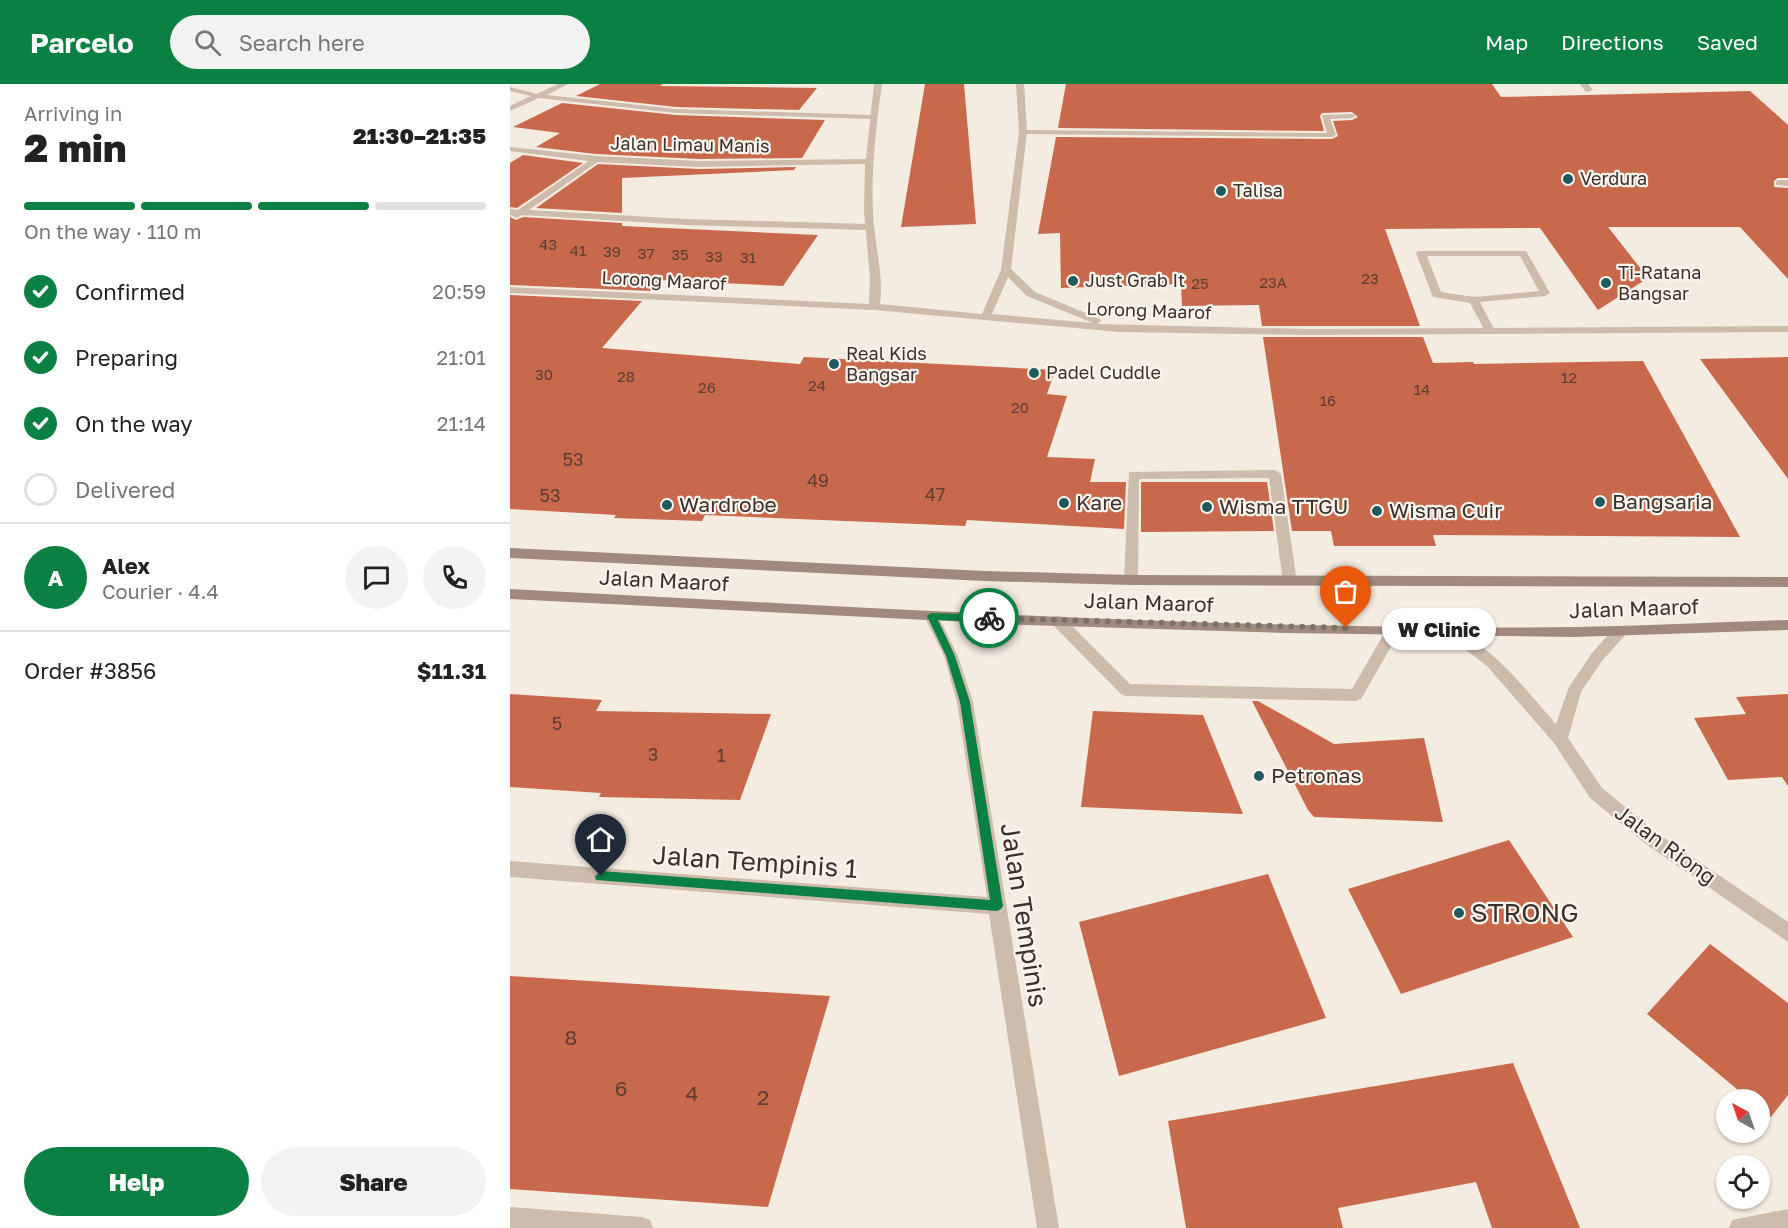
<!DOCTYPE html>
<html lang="en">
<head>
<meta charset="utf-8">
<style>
	:root { --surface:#fff; --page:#f2f2f2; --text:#222; --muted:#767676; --line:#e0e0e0; --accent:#0b8043 }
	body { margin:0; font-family:"Golos Text",sans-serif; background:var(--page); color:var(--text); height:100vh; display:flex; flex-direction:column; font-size:22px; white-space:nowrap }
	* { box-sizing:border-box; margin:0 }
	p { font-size:20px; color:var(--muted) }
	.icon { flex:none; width:33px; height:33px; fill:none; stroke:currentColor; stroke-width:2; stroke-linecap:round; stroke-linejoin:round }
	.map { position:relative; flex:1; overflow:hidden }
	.panel { display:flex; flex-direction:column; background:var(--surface); width:510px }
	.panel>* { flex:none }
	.needle { width:39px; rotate:320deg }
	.buttons { position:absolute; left:1206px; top:1005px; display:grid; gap:12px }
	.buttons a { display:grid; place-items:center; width:54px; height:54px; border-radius:50%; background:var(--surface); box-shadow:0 2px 4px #0004; font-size:30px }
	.pin { position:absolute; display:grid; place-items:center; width:51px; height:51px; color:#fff; margin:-62px -26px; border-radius:50% 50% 50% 0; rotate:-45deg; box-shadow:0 0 6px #0007 }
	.pin .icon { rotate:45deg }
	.courier { position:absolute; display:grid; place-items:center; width:60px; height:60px; margin:-30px; border:4px solid #0b8043; border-radius:50%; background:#fff; color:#222; box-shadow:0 2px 8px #0007 }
	.bubble { position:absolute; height:42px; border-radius:21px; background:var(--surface); box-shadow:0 2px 4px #0004; font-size:20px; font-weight:800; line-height:42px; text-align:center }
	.overview em { font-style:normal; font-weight:800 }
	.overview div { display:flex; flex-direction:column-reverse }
	.overview { display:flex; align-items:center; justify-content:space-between; height:102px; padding:0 24px }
	h1 { font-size:39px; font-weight:800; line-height:45px }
	.bar { display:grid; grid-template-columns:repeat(4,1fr); gap:9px 6px; align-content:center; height:72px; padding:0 24px }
	.bar i { height:8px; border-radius:4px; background:var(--line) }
	.bar .active { background:var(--accent) }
	.bar p { grid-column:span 4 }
	.line { display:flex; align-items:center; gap:15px; padding:0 24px; border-top:2px solid var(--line) }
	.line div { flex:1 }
	.round { display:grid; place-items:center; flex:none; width:63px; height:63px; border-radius:32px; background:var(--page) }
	ol { padding:0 24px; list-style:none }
	li { display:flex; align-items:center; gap:18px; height:66px }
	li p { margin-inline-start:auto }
	li .icon { padding:6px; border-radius:50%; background:var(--accent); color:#fff; stroke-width:4 }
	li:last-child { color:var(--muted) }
	li i { width:33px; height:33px; border:3px solid var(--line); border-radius:50% }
	.primary-button { display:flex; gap:12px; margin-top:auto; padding:12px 24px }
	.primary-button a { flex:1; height:69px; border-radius:36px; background:var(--accent); color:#fff; font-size:24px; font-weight:800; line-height:69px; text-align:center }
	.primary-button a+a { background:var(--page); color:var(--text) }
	header { display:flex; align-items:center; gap:36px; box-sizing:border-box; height:84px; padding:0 30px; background:var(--accent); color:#fff }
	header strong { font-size:28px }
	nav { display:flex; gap:33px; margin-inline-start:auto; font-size:21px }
	.search { width:420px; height:54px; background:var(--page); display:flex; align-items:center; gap:15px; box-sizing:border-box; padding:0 21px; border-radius:33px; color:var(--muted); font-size:22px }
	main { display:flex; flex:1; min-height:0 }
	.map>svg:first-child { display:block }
</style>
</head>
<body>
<header>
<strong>Parcelo</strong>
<div class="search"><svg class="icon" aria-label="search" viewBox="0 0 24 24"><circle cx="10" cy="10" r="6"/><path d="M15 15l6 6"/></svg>Search here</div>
<nav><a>Map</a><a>Directions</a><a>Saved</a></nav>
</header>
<main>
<section class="panel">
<div class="overview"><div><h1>2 min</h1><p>Arriving in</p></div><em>21:30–21:35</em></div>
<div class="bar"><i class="active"></i><i class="active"></i><i class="active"></i><i></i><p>On the way · 110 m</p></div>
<ol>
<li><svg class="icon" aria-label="check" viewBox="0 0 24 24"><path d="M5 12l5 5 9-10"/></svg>Confirmed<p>20:59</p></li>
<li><svg class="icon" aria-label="check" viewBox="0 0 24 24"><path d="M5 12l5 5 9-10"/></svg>Preparing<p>21:01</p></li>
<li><svg class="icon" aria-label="check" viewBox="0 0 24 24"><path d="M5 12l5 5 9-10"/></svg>On the way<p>21:14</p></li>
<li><i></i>Delivered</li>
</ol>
<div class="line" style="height:108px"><b class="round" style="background:var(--accent);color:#fff">A</b><div><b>Alex</b><p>Courier · 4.4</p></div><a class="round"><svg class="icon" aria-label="chat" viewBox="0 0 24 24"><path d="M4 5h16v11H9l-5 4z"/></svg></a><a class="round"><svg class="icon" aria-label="phone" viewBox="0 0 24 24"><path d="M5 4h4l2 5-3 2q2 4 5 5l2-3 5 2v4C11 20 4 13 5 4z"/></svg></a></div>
<div class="line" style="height:78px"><div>Order #3856</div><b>$11.31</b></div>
<div class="primary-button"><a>Help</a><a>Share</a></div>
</section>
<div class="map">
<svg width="1278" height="1144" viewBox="0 0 1278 1144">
	<rect width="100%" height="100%" fill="#f4ebe1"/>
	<path fill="#c8694b" d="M 90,0 L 153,0 L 150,2 L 307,4 L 289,26 L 166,23 L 66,12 Z
		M 415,0 L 454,0 L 466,140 L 391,143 Z
		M 556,0 L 982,0 L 991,13 L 1240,7 L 1278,41 L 1278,94 L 1268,94 L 1264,97 L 1264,103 L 1278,104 L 1278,195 L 1230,143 L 1098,143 L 1138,194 L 1088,226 L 1030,144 L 875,145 L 910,242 L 752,242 L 749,221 L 672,222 L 671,200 L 551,204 L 550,149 L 528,150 L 546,53 L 822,55 L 828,52 L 823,37 L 842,36 L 848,33 L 842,28 L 812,29 L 810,32 L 814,47 L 548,44 Z
		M 52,19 L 166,31 L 315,36 L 292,74 L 189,75 L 86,70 L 26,63 L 50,49 L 3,43 Z
		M 13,71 L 73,79 L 7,124 L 0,123 L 0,79 Z
		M 88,80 L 189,85 L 286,83 L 284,86 L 112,94 L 112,129 L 26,124 Z
		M 0,133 L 6,136 L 13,133 L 112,139 L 112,142 L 308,151 L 273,202 L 151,196 L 141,207 L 0,201 Z
		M 0,211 L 132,217 L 92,264 L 290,280 L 294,273 L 545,286 L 537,310 L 557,312 L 537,373 L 585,375 L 580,398 L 616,398 L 614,445 L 457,436 L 455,442 L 195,431 L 192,437 L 104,434 L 106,431 L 0,425 Z
		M 753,253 L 913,253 L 923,279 L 963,278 L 964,280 L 1133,277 L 1230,453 L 923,451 L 926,462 L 824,462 L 821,447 L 782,447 Z
		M 1278,273 L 1278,395 L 1190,275 Z
		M 631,398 L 757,398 L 764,447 L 631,448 Z
		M 0,610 L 92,616 L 86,627 L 261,630 L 230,716 L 89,713 L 91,709 L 0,703 Z
		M 1278,610 L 1278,702 L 1272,693 L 1218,696 L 1184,634 L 1236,630 L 1226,613 Z
		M 742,617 L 748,617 L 824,660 L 914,654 L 933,738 L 804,733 L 798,726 Z
		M 583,627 L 693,631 L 733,730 L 571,723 Z
		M 999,756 L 1063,853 L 891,910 L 838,805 Z
		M 758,790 L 816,934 L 609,992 L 569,838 Z
		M 1200,860 L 1278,919 L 1278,1011 L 1261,1033 L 1250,1024 L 1250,1016 L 1240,1016 L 1137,930 Z
		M 0,892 L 320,912 L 258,1123 L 0,1105 Z
		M 1003,979 L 1070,1144 L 982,1144 L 966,1098 L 828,1124 L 833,1144 L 676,1144 L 658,1037 Z"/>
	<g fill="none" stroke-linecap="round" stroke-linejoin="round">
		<path fill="#cdbbac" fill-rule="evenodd" d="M 48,0 L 58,0 L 37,11 L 166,25 L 363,31 L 367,33 L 363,35 L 166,29 L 29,14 L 0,27 L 0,22 L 21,12 L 0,7 L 0,3 L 27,10 Z
			M 506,0 L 514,0 L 517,46 L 817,49 L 812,31 L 842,30 L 846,32 L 842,34 L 820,35 L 826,51 L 822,53 L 513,50 L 509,48 Z
			M 1070,0 L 1078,0 L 1083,6 L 1076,8 Z
			M 86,72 L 90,75 L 89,77 L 19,126 L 176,135 L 358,140 L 363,143 L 358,146 L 176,141 L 12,131 L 7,134 L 0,131 L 0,125 L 8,126 Z
			M 1269,96 L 1278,96 L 1278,102 L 1266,101 L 1266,97 Z
			M 908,167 L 1016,167 L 1040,209 L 1035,212 L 970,218 L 985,247 L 980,250 L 976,249 L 960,219 L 923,213 L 906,169 ZM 917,172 L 1010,172 L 1029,207 L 964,213 L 931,208 Z
			M 765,386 L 771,390 L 787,498 L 785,501 L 775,501 L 773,498 L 759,394 L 629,395 L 628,496 L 626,499 L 616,499 L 614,496 L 619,388 Z
			M 548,532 L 553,533 L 620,600 L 842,605 L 879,541 L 889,541 L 891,545 L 851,615 L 846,617 L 616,612 L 611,610 L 543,541 L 541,537 L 543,533 Z
			M 0,1123 L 132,1133 L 140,1136 L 143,1144 L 0,1144 Z"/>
		<path fill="#cdbbac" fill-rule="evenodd" d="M 364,0 L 372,0 C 366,43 361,85 363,128 C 364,159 374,190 370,220 L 472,230 L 491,186 L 509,48 L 513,46 L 517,48 L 501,185 L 525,208 L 590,235 L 591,237 L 587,240 L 799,245 L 1278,242 L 1278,248 L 799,251 L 610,248 L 364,226 L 0,209 L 0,203 L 359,220 L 360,194 L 354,127 L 355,80 L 189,83 L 86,78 L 0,67 L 0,63 L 86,72 L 189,77 L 356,75 ZM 498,193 L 517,212 L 583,239 L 482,230 Z
			M 421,527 L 426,528 L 448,572 L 463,618 L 549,1144 L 527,1144 L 479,830 L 0,793 L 0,777 L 477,813 L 447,618 L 434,572 L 414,532 Z
			M 929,541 C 980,556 1012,602 1046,640 L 1059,603 L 1082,569 L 1106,542 L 1116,542 L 1118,546 L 1116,550 L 1092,577 L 1071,608 L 1058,654 L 1092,704 L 1148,750 L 1278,838 L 1278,858 L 1136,760 L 1080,714 L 1044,659 L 977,582 L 959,568 L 924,550 L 922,546 Z
			M 1278,1125 L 1278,1144 L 1219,1144 L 1222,1136 Z"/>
		<path fill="#a18a7d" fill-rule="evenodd" d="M 0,464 L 475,487 L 621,491 L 1278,493 L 1278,503 L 621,501 L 475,497 L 0,474 Z
			M 0,505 C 354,523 712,547 1066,543 C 1137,542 1207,538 1278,536 L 1278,546 L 1064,553 L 775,549 L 517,541 L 0,515 Z"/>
	</g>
	<path fill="#0b8043" d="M 421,529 L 479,531 L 484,534 L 479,538 L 428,536 L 445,572 L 460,618 L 493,822 L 491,825 L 487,827 L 86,796 L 85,792 L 91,787 L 480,816 L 450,618 L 436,572 L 417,532 Z"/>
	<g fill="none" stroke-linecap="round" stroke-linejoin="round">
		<path stroke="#7c716b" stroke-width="6" stroke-dasharray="0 10.8" d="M 479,534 L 836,544"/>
	</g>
	<g fill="#1f5a5e" stroke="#fbf5ee" stroke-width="2">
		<circle cx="1058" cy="95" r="6"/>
		<circle cx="711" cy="107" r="6"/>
		<circle cx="563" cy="197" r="6"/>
		<circle cx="1096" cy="199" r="6"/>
		<circle cx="324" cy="280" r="6"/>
		<circle cx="524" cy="289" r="6"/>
		<circle cx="1090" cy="418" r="6"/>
		<circle cx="554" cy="419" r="6"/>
		<circle cx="157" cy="421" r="6"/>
		<circle cx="697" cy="423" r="6"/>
		<circle cx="867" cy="427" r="6"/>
		<circle cx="749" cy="692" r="6"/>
		<circle cx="949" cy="829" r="6"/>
	</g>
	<g text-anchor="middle" stroke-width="4.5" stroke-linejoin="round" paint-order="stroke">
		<g font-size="15" fill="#5e3e33">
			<text x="38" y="166">43</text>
			<text x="68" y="172">41</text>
			<text x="102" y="173">39</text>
			<text x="136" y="175">37</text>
			<text x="170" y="176">35</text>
			<text x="204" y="178">33</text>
			<text x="238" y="179">31</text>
			<text x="860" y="200">23</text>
			<text x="763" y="204">23A</text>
			<text x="690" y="205">25</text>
			<text x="34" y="296">30</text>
			<text x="116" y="298">28</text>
			<text x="1059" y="299">12</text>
			<text x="307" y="307">24</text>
			<text x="197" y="309">26</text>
			<text x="912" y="311">14</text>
			<text x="818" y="322">16</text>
			<text x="510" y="329">20</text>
		</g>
		<g font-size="18" fill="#3b302b" stroke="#fbf5ee">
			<text transform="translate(180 61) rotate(1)" y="6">Jalan Limau Manis</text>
			<text transform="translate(154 197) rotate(3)" y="6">Lorong Maarof</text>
			<text transform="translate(639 227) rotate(2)" y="6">Lorong Maarof</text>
		</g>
		<g font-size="18" fill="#3b302b" stroke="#fbf5ee" text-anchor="start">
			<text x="1070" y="101">Verdura</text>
			<text x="723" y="113">Talisa</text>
			<text x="1108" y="195">Ti-Ratana<tspan x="1108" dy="21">Bangsar</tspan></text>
			<text x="575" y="203">Just Grab It</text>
			<text x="336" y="276">Real Kids<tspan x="336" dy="21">Bangsar</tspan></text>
			<text x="536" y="295">Padel Cuddle</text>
		</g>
		<g font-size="18" fill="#5e3e33">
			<text x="63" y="382">53</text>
			<text x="308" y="403">49</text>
			<text x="425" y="417">47</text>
			<text x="40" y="418">53</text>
			<text x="47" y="646">5</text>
			<text x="143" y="677">3</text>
			<text x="211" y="678">1</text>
		</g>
		<g font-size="21" fill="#3b302b" stroke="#fbf5ee" text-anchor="start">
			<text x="1102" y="425">Bangsaria</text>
			<text x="566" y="426">Kare</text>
			<text x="169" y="428">Wardrobe</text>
			<text x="709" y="430">Wisma TTGU</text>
			<text x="879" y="434">Wisma Cuir</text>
			<text x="761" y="699">Petronas</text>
		</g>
		<g font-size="21" fill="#3b302b" stroke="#fbf5ee">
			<text transform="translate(154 497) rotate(3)" y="7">Jalan Maarof</text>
			<text transform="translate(639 519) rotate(2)" y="7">Jalan Maarof</text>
			<text transform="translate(1124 525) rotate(-2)" y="7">Jalan Maarof</text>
			<text transform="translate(1155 761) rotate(36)" y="7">Jalan Riong</text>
		</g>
		<g font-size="21" fill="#5e3e33">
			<text x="61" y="961">8</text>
			<text x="111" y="1012">6</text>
			<text x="182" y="1017">4</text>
			<text x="253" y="1021">2</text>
		</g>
		<g font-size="26" fill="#3b302b" stroke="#fbf5ee">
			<text transform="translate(245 778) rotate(4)" y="9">Jalan Tempinis 1</text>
			<text transform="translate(514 831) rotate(81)" y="9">Jalan Tempinis</text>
		</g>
		<g font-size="26" fill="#3b302b" stroke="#fbf5ee" text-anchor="start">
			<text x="961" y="838">STRONG</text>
		</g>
	</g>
</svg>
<div class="buttons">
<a><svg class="needle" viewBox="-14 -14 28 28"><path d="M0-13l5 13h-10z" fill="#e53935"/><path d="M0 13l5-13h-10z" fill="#767676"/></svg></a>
<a><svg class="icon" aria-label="locate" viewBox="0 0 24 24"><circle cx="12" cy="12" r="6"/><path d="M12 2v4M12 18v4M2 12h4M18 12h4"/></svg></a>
</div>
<div class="pin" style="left:836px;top:544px;background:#ea580c"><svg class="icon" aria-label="bag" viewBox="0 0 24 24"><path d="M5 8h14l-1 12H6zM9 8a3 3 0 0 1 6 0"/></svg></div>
<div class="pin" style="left:91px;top:792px;background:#1f2937"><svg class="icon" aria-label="home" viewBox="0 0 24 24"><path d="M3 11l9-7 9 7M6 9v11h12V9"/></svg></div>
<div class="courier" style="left:479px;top:534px"><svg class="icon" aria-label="bike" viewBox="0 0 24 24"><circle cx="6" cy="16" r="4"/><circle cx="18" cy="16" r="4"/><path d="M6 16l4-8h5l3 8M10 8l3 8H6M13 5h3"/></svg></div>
<div class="bubble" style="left:872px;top:524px;width:114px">W Clinic</div>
</div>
</main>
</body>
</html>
